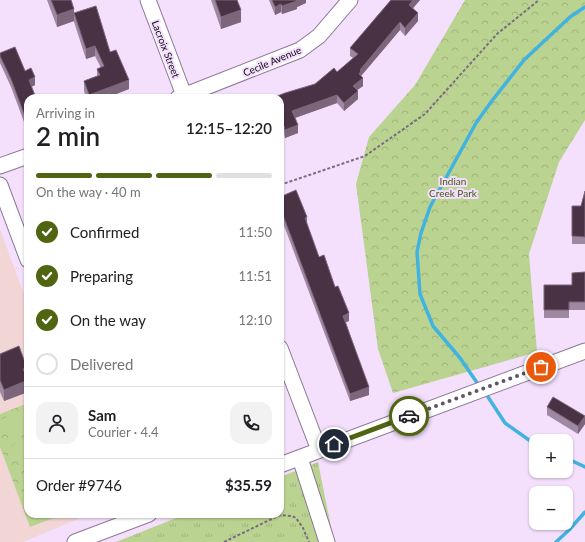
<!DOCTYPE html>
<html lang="en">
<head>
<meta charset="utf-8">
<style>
	:root { --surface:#fff; --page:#f2f2f2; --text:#202124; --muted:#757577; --line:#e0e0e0; --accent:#506511 }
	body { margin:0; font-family:Lato,sans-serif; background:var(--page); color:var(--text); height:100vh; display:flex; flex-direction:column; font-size:15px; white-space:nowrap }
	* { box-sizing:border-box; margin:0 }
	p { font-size:13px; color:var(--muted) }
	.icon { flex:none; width:22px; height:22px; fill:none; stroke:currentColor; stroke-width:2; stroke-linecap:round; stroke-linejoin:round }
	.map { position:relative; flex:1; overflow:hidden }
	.drawer { position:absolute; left:24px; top:94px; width:260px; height:424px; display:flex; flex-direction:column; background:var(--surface); border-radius:12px; box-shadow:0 1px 3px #0004 }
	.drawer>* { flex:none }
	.controls { position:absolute; left:529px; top:434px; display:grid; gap:8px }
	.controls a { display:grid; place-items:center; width:44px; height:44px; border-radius:8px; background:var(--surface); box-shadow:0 1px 3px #0004; font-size:20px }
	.pin { position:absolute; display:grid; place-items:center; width:34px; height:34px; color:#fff; margin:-17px; border:2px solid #fff; border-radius:50%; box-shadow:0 1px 4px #0007 }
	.courier { position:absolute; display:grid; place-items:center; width:40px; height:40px; margin:-20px; border:3px solid #506511; border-radius:50%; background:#fff; color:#222; box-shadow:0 1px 5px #0007 }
	.summary em { font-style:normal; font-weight:600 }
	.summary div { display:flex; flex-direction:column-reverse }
	.summary { display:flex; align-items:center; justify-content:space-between; height:68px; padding:0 12px }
	h1 { font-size:26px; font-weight:600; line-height:30px }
	.bar { display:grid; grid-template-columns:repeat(4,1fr); gap:6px 4px; align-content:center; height:48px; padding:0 12px }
	.bar i { height:5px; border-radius:3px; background:var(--line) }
	.bar .selected { background:var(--accent) }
	.bar p { grid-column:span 4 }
	.line { display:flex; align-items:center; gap:10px; padding:0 12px; border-top:1px solid var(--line) }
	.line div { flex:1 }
	.round { display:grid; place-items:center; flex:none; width:42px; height:42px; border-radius:12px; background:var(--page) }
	ol { padding:0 12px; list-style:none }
	li { display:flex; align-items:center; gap:12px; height:44px }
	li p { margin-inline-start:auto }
	li .icon { padding:4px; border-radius:50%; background:var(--accent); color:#fff; stroke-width:4 }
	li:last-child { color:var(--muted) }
	li i { width:22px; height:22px; border:2px solid var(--line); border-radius:50% }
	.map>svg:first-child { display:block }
</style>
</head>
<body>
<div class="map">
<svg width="585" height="542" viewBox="0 0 585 542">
	<defs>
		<pattern id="grass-tufts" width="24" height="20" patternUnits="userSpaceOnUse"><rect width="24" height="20" fill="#bbd390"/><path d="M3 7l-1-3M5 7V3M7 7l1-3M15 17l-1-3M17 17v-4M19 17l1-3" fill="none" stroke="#a0b47b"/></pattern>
		<pattern id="forest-crowns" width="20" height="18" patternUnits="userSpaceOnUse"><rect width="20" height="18" fill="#bbd390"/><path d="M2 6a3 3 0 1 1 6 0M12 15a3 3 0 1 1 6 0" fill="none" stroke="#a0b47b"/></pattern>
	</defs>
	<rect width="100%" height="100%" fill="#f4dffd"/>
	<path fill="#f1d6d5" d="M 0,229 L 28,305 L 28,514 L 90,514 L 23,542 L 0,542 Z"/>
	<path fill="url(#grass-tufts)" d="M 318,462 L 334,542 L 116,542 L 186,514 L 280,514 L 280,477 Z"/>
	<path fill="url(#forest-crowns)" d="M 465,0 L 585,0 L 585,120 L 559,162 L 529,254 L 537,352 L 393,393 L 378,349 L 356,184 L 369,137 L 415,85 Z
		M 28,403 L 28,514 L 64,514 L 30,527 L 0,447 L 0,414 Z"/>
	<path fill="#bbd390" d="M 28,409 L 28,431 L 9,438 L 2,419 Z
		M 28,439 L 28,461 L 19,464 L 12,445 Z"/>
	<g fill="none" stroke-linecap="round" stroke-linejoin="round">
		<path stroke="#41b3e0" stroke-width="3.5" d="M 480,387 L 460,358 L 433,326 L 420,294 L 417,252 L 421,233 L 430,207 L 476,123 L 491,102 L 524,60 L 570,17 L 585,7
			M 488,397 L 505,423 L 536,445
			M 566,458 L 585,467
			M 556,542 L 569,530 L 585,512"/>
		<g stroke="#8b7893" stroke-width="17">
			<path id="minor" d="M 148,0 L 185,98
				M 178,98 L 300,50 L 319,36 L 350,0
				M 0,166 L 28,156
				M 0,185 L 28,260
				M 280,348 L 319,450
				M 300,458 L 327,542
				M 280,465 L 585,351
				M 75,542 L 149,514"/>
		</g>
		<path stroke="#7a6c7f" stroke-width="2" stroke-dasharray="3 2" stroke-linecap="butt" d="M 280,185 L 365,156 L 425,114 L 497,34 L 539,0
			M 224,542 L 280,515 L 292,516 L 296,518 L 303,528 L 309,542"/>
		<use href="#minor" stroke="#fff" stroke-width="15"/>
	</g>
	<path fill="#9f88a1" d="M 47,0 L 71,0 L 74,21 L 57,27 Z
		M 211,0 L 237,0 L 241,22 L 221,29 Z
		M 269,0 L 306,0 L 306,3 L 297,7 L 297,9 L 282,14 L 281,12 L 275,15 Z
		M 391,0 L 420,0 L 413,8 L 418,21 L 405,36 L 400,30 L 361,76 L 363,86 L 357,90 L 358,99 L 344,111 L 337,103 L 295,118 L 298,133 L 285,138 L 284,134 L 280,98 L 315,84 L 337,72 L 353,58 L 350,56 L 350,48 Z
		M 74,13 L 110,52 L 129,89 L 106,98 L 86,98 L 84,91 L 84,81 L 97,76 L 97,69 L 101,68 L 95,56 L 86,59 L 74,22 Z
		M 0,53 L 25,71 L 35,85 L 31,87 L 28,98 L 28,129 L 27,130 L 11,87 L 0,63 Z
		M 585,191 L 585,244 L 572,244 L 572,206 L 581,206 Z
		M 280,197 L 307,225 L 319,257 L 335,287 L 349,321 L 346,322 L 369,395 L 350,401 L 280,215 Z
		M 585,272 L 585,310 L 569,310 L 569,318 L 544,318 L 544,285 L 572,285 Z
		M 0,354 L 27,368 L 28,392 L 4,401 L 0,392 Z
		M 547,407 L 585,424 L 578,434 L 547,415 Z"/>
	<path fill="#7d667c" d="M 296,0 L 306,0 L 306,3 L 297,7 L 297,9 L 282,14 L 282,6 Z
		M 413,0 L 420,0 L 409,13 L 409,5 Z
		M 281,4 L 281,12 L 275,15 L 275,7 Z
		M 74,9 L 74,21 L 57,27 L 57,15 Z
		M 241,10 L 241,22 L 221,29 L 221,17 Z
		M 418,13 L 418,21 L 405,36 L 405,28 Z
		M 400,22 L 400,30 L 361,76 L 363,78 L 363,86 L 353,93 L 353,86 L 360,70 Z
		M 95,46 L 95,56 L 86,59 L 86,49 Z
		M 35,77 L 35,85 L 29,88 L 29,80 Z
		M 129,80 L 129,89 L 106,98 L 89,98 L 89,95 Z
		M 358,91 L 358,99 L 344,111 L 344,103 Z
		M 337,95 L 337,103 L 292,119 L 292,111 Z
		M 27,122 L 28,122 L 28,129 L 27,130 Z
		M 298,125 L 298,133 L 285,138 L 285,130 Z
		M 284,126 L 284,134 L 280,136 L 280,128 Z
		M 307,217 L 307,225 L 305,218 Z
		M 349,313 L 349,321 L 343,323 L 343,316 Z
		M 27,368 L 27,379 L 23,369 Z
		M 28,380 L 28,392 L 4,401 L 4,390 Z
		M 369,387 L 369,395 L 350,401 L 350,394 Z
		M 585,416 L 585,424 L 578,434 L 578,426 Z"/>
	<path fill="#4a3245" stroke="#7d667c" d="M 51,0 L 71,0 L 74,9 L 57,15 Z
		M 215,0 L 237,0 L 241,10 L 221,17 Z
		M 272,0 L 296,0 L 297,1 L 282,6 L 281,4 L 275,7 Z
		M 391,0 L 413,0 L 409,5 L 418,13 L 405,28 L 400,22 L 360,70 L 361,71 L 359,74 L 363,78 L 353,86 L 358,91 L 344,103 L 337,95 L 292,111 L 298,125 L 285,130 L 284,126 L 280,128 L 280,98 L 272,98 L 285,93 L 315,84 L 334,68 L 337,72 L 358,54 L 350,48 Z
		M 96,6 L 110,52 L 116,50 L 129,80 L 89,95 L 84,81 L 100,75 L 97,69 L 104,66 L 95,46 L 86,49 L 74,13 Z
		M 15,47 L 25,71 L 31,68 L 35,77 L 29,80 L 36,98 L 28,98 L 28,122 L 27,122 L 11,79 L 0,56 L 0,53 Z
		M 296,190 L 307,217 L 305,218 L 319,257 L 324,255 L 335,287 L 338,286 L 349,313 L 343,316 L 369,387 L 350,394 L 280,207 L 280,197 Z
		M 585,191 L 585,237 L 572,236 L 572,206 L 581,206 Z
		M 585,272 L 585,302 L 569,302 L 569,310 L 544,310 L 544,285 L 572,285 L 572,273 Z
		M 19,346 L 27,368 L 23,369 L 28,380 L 4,390 L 0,380 L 0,354 Z
		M 553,397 L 585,416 L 578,426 L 547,407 Z"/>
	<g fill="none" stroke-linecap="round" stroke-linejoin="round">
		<path stroke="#605465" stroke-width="4" stroke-dasharray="0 7.2" d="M 409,416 L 541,367"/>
		<path stroke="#506511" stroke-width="5" d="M 334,444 L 409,416"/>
	</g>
	<g text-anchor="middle" stroke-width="4" stroke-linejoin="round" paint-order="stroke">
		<g font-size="10" fill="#100913" stroke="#f4dffd">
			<text transform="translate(166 49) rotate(69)" y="4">Lacroix Street</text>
			<text transform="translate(272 61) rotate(-23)" y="4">Cecile Avenue</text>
		</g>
		<g font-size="10" fill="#45581a" stroke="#f4dffd">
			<text x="453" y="185">Indian<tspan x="453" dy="12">Creek Park</tspan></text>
		</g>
	</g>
</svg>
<div class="controls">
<a>+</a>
<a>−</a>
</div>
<div class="pin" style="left:541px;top:367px;background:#ea580c"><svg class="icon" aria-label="bag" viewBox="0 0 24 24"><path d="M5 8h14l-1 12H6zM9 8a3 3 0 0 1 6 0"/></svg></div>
<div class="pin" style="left:334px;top:444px;background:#1f2937"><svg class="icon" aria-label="home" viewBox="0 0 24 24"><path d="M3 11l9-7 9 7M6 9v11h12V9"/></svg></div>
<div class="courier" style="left:409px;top:416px"><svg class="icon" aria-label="car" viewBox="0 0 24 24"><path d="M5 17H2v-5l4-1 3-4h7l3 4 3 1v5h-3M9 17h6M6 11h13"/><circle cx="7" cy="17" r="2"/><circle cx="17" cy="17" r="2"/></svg></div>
<section class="drawer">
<div class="summary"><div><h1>2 min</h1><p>Arriving in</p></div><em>12:15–12:20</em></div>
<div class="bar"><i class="selected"></i><i class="selected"></i><i class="selected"></i><i></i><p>On the way · 40 m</p></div>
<ol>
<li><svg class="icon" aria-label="check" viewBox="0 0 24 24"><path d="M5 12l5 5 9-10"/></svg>Confirmed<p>11:50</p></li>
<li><svg class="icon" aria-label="check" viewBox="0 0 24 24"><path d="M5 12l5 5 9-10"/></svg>Preparing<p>11:51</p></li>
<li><svg class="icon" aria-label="check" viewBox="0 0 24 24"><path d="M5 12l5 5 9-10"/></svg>On the way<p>12:10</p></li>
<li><i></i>Delivered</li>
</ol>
<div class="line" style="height:72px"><a class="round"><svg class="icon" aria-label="person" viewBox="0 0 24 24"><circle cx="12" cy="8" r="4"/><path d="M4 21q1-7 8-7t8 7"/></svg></a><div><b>Sam</b><p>Courier · 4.4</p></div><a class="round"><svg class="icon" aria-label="phone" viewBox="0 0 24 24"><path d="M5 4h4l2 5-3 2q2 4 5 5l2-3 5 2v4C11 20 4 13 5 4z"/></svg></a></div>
<div class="line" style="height:52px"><div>Order #9746</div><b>$35.59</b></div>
</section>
</div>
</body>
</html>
